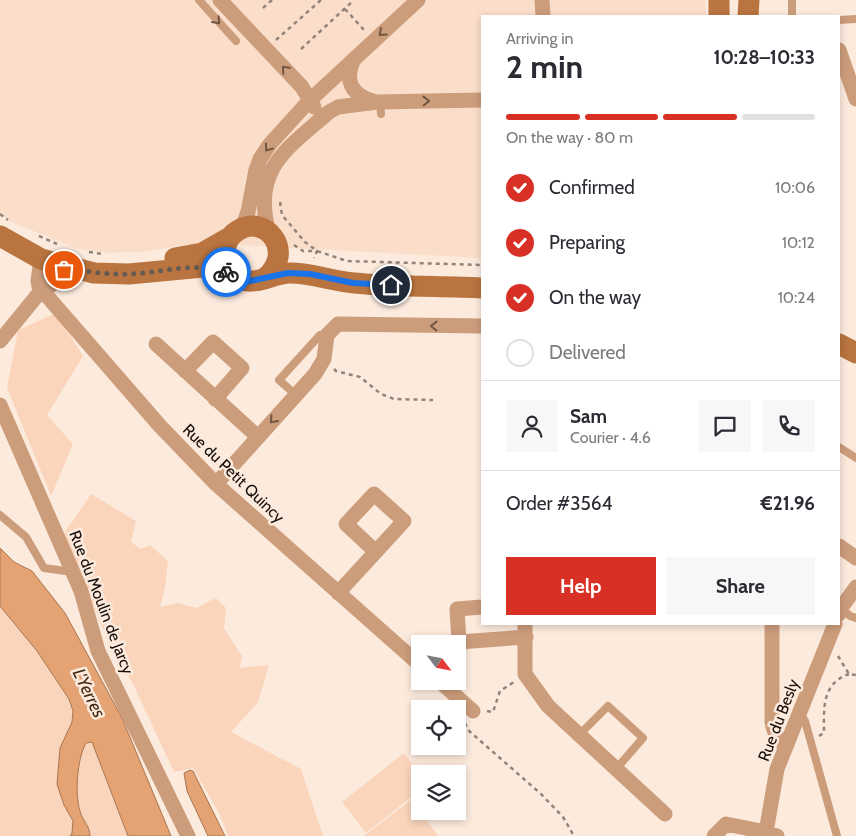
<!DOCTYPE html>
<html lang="en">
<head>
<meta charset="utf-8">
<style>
	:root { --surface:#fff; --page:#f7f7f7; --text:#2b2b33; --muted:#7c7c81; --line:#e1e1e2; --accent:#d93025 }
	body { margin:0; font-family:Cabin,sans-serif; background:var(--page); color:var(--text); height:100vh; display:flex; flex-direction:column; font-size:19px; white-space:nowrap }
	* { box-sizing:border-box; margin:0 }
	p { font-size:16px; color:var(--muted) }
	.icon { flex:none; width:28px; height:28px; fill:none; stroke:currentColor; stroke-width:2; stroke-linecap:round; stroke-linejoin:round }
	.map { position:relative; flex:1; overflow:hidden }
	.drawer { position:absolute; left:481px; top:15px; width:359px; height:610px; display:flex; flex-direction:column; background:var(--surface); border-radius:0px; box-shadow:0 2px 8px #0003 }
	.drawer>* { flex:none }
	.needle { width:32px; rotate:122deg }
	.buttons { position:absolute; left:411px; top:635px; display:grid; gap:10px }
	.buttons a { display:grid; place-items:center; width:55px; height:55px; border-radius:0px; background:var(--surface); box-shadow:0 2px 8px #0003; font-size:25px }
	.pin { position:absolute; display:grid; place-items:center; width:42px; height:42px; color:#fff; margin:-21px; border:2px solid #fff; border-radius:50%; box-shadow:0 1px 5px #0007 }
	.courier { position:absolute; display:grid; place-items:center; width:50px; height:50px; margin:-25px; border:4px solid #1a73e8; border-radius:50%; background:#fff; color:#222; box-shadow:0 1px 6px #0007 }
	.head em { font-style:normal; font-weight:800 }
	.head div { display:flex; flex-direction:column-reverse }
	.head { display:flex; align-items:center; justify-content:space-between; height:85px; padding:0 25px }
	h1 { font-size:32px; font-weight:800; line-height:38px }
	.bar { display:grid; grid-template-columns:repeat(4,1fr); gap:8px 5px; align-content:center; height:60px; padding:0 25px }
	.bar i { height:6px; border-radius:4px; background:var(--line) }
	.bar .on { background:var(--accent) }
	.bar p { grid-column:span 4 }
	.line { display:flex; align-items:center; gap:12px; padding:0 25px; border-top:1px solid var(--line) }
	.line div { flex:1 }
	.round { display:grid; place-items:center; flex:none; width:52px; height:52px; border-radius:0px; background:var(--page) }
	ol { padding:0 25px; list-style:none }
	li { display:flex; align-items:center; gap:15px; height:55px }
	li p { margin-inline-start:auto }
	li .icon { padding:5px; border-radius:50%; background:var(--accent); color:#fff; stroke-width:4 }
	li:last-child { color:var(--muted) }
	li i { width:28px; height:28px; border:2px solid var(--line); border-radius:50% }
	.button { display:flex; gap:10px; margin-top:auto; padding:10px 25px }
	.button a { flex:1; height:58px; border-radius:0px; background:var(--accent); color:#fff; font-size:20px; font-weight:800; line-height:58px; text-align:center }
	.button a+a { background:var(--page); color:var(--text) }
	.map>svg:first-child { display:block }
</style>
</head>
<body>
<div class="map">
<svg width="856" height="836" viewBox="0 0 856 836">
	<rect width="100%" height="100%" fill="#fceadd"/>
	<path fill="#fbdeca" d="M 0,0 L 705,0 L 706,16 L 482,16 L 482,258 L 199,243 L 143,252 L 106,253 L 75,248 L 9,221 L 0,214 Z"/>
	<path fill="#fad5bc" d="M 56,313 L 83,356 L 47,415 L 73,444 L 51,496 L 7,388 L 18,330 Z
		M 91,494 L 136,521 L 131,542 L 141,549 L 150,545 L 168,561 L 165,588 L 160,607 L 178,603 L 196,608 L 216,598 L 226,608 L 224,628 L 242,656 L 240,668 L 269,665 L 258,702 L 231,732 L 301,769 L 323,836 L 228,836 L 219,813 L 193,768 L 174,772 L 133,684 L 112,650 L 63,535 Z
		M 0,606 L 37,651 L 69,699 L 73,711 L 72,722 L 60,748 L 64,805 L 73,821 L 72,833 L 70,836 L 0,836 Z
		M 92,742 L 128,836 L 90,836 C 90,827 85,822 82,815 C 73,797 77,759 86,743 Z
		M 404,753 L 420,774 L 420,790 L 366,833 L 342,802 Z
		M 417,795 L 420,800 L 420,811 L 424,811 L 427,821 L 438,836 L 364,836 Z"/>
	<path fill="#e5a272" stroke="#a77652" d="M 0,548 L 14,562 L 32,571 L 65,613 L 122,718 L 171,836 L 128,836 L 92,742 L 86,743 C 77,759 74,796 81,814 C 84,822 90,827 90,836 L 70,836 L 72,833 L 73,821 L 64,805 L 57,784 L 60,748 L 72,722 L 73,711 L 69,699 L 37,651 L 0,606 Z
		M 190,770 L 193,771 L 225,836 L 208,836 L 187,791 L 184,773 Z"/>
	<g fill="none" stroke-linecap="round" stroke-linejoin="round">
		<path stroke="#91847b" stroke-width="2.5" stroke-dasharray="4 4" stroke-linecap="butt" d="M 263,8 L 272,0
			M 345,9 L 364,30
			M 276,40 L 321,0
			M 301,49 L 354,0
			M 280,202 L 282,215 L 305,242 L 317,251 L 347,261 L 482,265
			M 0,214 L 8,220
			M 39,236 L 57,244
			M 294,245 L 303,251 L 317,251 L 314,258
			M 89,252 L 103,254
			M 334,369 L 336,371 L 360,377 L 381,394 L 394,399 L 433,400
			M 838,656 L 849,674 L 856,675
			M 487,711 L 493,712 L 500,691 L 514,682
			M 465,723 L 468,730 L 541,794 L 563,817 L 574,836
			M 819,736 L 824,733 C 824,709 821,684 849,674"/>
		<path stroke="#cc9d7b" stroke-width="8" d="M 199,0 L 236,41
			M 792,16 L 792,0
			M 839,20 L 856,19
			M 380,102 L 381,114
			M 296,395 L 279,380 L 320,335 L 327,335
			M 839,447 L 856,458
			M 0,515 L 26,537 L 44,568 L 73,572
			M 841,608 L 850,616 L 856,618
			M 799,712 L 805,721 L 837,836
			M 579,735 L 608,706 L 643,738 L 616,769"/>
		<path stroke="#cc9d7b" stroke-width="15" d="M 220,0 L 302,87 L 314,107
			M 542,0 L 543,16
			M 839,50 L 856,99
			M 354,59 C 344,80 351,95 373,101
			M 242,228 L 248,212 L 256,170 L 260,159 L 270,144 L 309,101 L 418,0
			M 269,233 C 251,169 287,149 329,112 L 338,107 L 377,102 L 482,100
			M 40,292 L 47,296 L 160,426 L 216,484 L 420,665
			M 40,292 C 52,287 59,278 66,267
			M 40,292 L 38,281 L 41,259
			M 0,341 L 40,292
			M 156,344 L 258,437
			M 185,371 L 213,342 L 242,368 L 215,399
			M 0,405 L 81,591 L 98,651 L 188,836
			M 216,484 L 315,374 L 324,359 L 327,335 L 338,324 L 482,326
			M 839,546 L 856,558
			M 338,593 L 404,521 L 374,494 L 346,524 L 376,552
			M 482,607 L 457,609 L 459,642 L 526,637
			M 839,614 L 841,608 L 856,587
			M 525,624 L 525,674 L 548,706 L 665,814
			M 772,624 L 772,722 C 774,733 777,738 785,746
			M 439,681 L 473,711
			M 766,832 L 777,769 L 835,624
			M 714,836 L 726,824 L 766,832 L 777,836"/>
		<path stroke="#b9743f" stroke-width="21" d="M 719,0 L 719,16
			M 748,16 L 749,0
			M 0,236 L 41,259 L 94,273 L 129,274 L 203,267 L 217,269 L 235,276
			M 175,258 L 202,253 L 230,237
			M 265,278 C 297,252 265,212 237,231 C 219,243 221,272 242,280 C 258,285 274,273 290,273 C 312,273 332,281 354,283 C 395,287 441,286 482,288
			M 839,344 L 856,353"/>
	</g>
	<defs><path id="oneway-chevron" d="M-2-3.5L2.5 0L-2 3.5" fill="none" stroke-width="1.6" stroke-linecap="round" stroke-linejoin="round" transform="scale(1.25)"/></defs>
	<g stroke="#705642">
		<use href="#oneway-chevron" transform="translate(217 21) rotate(48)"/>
		<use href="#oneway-chevron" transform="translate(382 33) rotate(138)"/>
		<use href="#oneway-chevron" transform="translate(285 69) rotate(-131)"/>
		<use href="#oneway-chevron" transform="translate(426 101) rotate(-1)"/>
		<use href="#oneway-chevron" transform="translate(268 148) rotate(126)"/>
		<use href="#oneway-chevron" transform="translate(434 326) rotate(-179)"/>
		<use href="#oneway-chevron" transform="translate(273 420) rotate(132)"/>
	</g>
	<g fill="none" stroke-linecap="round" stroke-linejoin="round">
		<path stroke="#665b53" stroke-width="5" stroke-dasharray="0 9" d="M 64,270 L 66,267 C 87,272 109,275 130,274 C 160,273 198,261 226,272"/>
		<path stroke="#1a73e8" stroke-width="6" d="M 226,272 L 242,280 L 250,281 L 288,273 L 310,274 L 353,283 L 391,285"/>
	</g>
	<g text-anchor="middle" stroke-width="5" stroke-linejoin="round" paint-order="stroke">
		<g font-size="16" fill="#150e09" stroke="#fceadd">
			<text transform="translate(234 473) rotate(44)" y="6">Rue du Petit Quincy</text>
			<text transform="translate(102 602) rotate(69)" y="6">Rue du Moulin de Jarcy</text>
			<text transform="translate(778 720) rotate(-69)" y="6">Rue du Besly</text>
		</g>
		<g font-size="18" font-style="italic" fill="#432813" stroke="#fceadd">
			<text transform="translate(89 693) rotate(64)" y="6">L'Yerres</text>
		</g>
	</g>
</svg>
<div class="buttons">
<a><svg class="needle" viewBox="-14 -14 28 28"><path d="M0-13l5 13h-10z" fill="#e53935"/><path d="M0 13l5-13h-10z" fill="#7c7c81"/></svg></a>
<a><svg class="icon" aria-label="locate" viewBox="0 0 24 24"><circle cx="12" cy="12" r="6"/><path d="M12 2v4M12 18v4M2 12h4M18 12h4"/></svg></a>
<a><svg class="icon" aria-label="layers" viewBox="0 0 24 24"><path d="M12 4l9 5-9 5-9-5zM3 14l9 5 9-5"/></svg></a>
</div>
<div class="pin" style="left:64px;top:270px;background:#ea580c"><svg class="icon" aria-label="bag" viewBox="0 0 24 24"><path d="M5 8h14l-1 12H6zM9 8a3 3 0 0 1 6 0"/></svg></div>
<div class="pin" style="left:391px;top:285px;background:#1f2937"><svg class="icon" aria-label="home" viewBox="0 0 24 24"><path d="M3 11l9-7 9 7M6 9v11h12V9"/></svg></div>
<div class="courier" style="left:226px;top:272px"><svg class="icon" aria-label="bike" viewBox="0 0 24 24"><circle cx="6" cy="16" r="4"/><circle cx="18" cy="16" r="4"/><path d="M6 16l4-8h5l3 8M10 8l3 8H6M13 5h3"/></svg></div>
<section class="drawer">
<div class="head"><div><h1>2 min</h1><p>Arriving in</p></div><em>10:28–10:33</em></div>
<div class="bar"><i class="on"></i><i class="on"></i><i class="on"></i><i></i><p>On the way · 80 m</p></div>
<ol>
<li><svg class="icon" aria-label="check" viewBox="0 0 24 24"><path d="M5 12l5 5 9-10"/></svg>Confirmed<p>10:06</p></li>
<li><svg class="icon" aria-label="check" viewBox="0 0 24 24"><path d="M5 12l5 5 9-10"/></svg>Preparing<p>10:12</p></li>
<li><svg class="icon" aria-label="check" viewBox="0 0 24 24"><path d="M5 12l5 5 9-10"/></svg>On the way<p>10:24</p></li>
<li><i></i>Delivered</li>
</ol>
<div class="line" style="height:90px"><a class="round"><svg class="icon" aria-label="person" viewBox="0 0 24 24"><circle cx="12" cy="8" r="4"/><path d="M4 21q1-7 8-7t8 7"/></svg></a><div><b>Sam</b><p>Courier · 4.6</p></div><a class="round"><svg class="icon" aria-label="chat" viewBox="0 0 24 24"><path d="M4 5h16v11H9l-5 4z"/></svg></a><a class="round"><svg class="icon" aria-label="phone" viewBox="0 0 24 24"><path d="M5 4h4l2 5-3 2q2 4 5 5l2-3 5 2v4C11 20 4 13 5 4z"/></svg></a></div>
<div class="line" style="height:65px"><div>Order #3564</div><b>€21.96</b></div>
<div class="button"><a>Help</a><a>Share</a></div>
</section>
</div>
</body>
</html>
